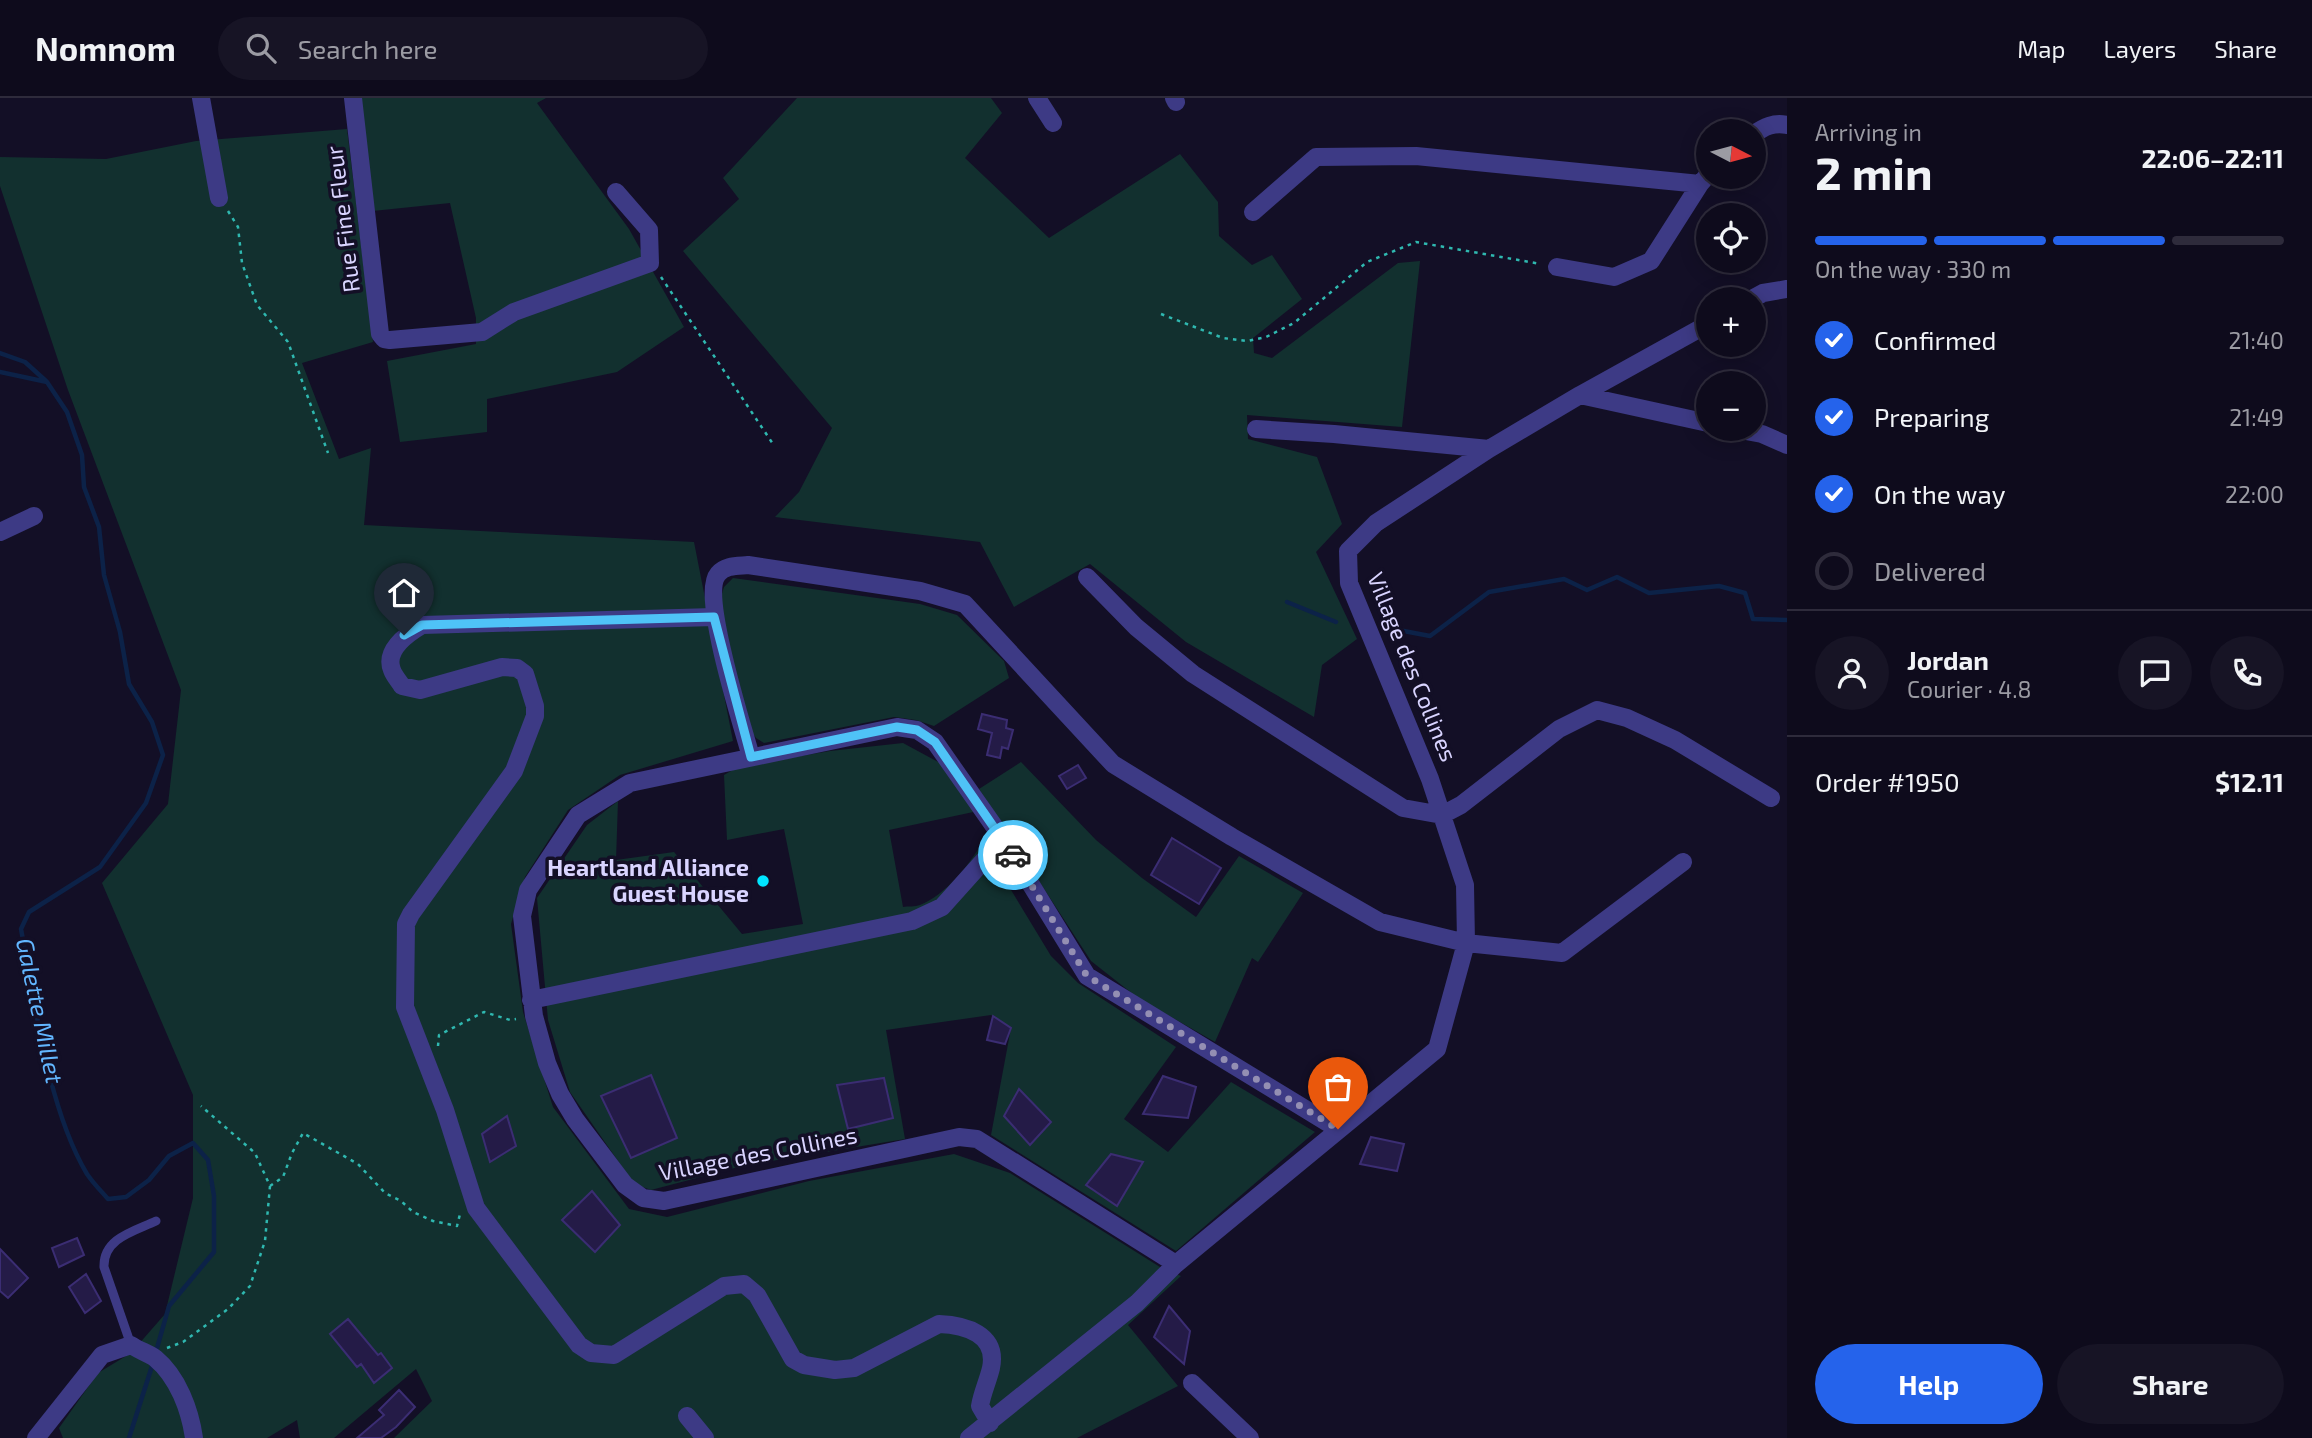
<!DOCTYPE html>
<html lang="en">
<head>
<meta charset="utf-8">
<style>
	:root { --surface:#0e0b1c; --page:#171425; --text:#f1f3f6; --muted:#9b9ba3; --line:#2e2b3b; --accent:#2563eb }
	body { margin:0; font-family:"Exo 2",sans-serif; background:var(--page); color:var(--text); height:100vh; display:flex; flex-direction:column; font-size:26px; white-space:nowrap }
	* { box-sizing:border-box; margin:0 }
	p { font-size:23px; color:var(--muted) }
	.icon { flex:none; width:38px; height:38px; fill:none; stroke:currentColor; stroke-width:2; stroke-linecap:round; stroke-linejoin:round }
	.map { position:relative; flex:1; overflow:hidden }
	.side { display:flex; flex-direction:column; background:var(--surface); width:525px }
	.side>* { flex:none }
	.needle { width:46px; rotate:96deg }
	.controls { position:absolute; left:1696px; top:21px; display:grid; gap:14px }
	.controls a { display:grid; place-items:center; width:70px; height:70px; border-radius:50%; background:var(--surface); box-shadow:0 4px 18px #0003,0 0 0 2px var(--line); font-size:35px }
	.pin { position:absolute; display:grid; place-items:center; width:60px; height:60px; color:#fff; margin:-72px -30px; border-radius:50% 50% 50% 0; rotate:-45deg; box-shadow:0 0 7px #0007 }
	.pin .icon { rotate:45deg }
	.courier { position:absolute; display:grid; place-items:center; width:70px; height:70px; margin:-35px; border:5px solid #4fc3f7; border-radius:50%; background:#fff; color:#222; box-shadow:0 2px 9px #0007 }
	.overview em { font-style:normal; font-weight:700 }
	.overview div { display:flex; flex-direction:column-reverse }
	.overview { display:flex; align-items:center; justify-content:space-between; height:119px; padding:0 28px }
	h1 { font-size:46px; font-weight:700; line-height:52px }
	.bar { display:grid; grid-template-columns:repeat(4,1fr); gap:10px 7px; align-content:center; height:84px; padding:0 28px }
	.bar i { height:9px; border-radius:5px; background:var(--line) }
	.bar .on { background:var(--accent) }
	.bar p { grid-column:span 4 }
	.line { display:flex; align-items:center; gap:18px; padding:0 28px; border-top:2px solid var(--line) }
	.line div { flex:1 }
	.round { display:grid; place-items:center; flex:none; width:74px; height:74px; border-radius:37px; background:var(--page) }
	ol { padding:0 28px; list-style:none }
	li { display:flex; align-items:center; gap:21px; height:77px }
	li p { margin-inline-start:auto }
	li .icon { padding:7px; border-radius:50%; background:var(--accent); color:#fff; stroke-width:4 }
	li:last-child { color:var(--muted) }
	li i { width:38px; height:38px; border:4px solid var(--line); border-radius:50% }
	.button { display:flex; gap:14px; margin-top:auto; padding:14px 28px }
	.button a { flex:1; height:80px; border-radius:42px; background:var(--accent); color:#fff; font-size:28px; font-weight:700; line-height:80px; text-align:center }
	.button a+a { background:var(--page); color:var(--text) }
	header { display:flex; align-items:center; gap:42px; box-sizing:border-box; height:98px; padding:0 35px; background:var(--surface); border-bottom:2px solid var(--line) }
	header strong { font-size:33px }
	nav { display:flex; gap:38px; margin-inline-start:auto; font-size:24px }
	.search { width:490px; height:63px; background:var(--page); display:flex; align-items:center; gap:18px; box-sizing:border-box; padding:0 24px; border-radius:38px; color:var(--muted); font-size:26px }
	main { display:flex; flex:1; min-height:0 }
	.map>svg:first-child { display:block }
</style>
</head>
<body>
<header>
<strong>Nomnom</strong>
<div class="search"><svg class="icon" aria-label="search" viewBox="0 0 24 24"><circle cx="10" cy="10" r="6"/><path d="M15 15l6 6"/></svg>Search here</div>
<nav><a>Map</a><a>Layers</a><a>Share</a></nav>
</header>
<main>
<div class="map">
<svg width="1787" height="1340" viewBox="0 0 1787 1340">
	<rect width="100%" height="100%" fill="#130f26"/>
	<path fill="#12302f" d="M 350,0 L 546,0 L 537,5 L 629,131 L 684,229 L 617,274 L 487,301 L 487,334 L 400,344 L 387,263 L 476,246 L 476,220 L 450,105 L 363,114 Z
		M 797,0 L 991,0 L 1002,15 L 965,60 L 1049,140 L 1180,56 L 1218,104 L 1219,138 L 1252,167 L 1272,157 L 1302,201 L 1253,240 L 1254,255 L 1272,260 L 1398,165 L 1420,163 L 1402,329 L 1247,317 L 1248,341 L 1317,359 L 1342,426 L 1316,454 L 1357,541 L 1322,567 L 1314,619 L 1186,544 L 1090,466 L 1014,509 L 980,444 L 775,419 L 799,394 L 832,330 L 683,153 L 739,101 L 723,80 Z
		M 347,31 L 373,244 L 302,265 L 339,361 L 371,350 L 364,427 L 694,444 L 733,643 L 620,677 L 568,712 L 525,779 L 511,826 L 523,914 L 553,1009 L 629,1111 L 667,1119 L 809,1083 L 954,1056 L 1010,1075 L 1160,1169 L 1181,1178 L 1128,1227 L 1178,1288 L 1077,1340 L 394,1340 L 432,1303 L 416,1271 L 334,1340 L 300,1340 L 297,1322 L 267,1340 L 63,1340 L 59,1330 L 98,1275 L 131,1255 L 165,1216 L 193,1100 L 193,997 L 102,785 L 168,706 L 181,592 L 68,292 L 0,88 L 0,59 L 106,61 L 196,43 Z
		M 733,480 L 920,506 L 957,517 L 1004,563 L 1009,580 L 934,628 L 916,622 L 894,619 L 764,645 L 756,640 L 748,629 L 719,505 L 724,489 Z
		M 903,645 L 940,665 L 978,713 L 889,732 L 903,809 C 908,808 915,809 920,807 C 944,798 971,766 982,744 L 1051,858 L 1078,885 L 1176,949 L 1124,1021 L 1168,1054 L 1231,984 L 1315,1034 L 1176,1153 L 991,1037 L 1011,930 L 991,917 L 886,932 L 905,1041 L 746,1067 L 651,1092 L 634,1086 L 570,994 L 548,922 L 537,800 L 587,727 L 618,703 L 616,762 L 674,754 L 742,836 L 803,826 L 784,731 L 727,742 L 724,677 L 738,669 L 830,653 Z
		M 1021,664 L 1096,742 L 1142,780 L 1196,819 L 1239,758 L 1303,795 L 1258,864 L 1252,860 L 1215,944 L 1138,900 L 1091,863 L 979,691 Z"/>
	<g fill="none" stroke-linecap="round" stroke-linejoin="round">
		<path stroke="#0c2248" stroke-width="4.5" d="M 0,255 L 25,264 L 46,283
			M 0,274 L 47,284 L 67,314 L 82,357 L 84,389 L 99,429 L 104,477 L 120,534 L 129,586 L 152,624 L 163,657 L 146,705 L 100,769 L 29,814 L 21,831 C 35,905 48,1011 87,1076 C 93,1085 101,1093 108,1101 L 126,1099 L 149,1082 L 169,1058 L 193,1045 L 208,1062 L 214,1098 L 214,1154 L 169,1208 L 155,1257
			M 1287,504 L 1336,524
			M 1388,530 L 1430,538 L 1489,494 L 1564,481 L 1587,492 L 1617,479 L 1649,495 L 1719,488 L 1745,495 L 1753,521 L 1787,522
			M 129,1340 L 153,1265"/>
	</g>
	<path fill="#241b47" stroke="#3b2d73" stroke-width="2" d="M 982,616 L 1007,622 L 1006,630 L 1013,632 L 1008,651 L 1002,649 L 1000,660 L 987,657 L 992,635 L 978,631 Z
		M 1078,667 L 1086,680 L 1067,691 L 1059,678 Z
		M 1172,740 L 1221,770 L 1199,806 L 1151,777 Z
		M 993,918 L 1011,930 L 1005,946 L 987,942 Z
		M 651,977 L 677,1040 L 631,1060 L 601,998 Z
		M 1163,978 L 1196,989 L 1188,1020 L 1143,1016 Z
		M 884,980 L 893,1020 L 848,1031 L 837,987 Z
		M 1019,991 L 1051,1024 L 1030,1047 L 1004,1018 Z
		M 507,1018 L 516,1048 L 490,1064 L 482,1036 Z
		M 1371,1039 L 1404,1046 L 1397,1073 L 1360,1066 Z
		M 1111,1056 L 1143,1064 L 1117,1108 L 1086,1087 Z
		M 592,1093 L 620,1127 L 595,1154 L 562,1122 Z
		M 77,1140 L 84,1157 L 59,1169 L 52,1150 Z
		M 0,1151 L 28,1180 L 8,1200 L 0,1193 Z
		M 86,1176 L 101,1203 L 85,1215 L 69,1189 Z
		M 1169,1208 L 1190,1233 L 1184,1266 L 1154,1239 Z
		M 348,1221 L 378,1257 L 381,1255 L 392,1270 L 374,1285 L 361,1266 L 357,1269 L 330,1236 Z
		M 399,1292 L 415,1309 L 396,1329 L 381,1340 L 357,1340 L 384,1317 L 379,1312 Z"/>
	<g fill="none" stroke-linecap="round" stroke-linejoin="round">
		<path stroke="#2fb8b0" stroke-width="2.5" stroke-dasharray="3.5 5" stroke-linecap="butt" d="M 228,113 L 238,129 L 242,165 L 257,207 L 288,244 L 328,355
			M 661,179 L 773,346
			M 1161,216 L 1223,240 L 1247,243 L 1266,239 L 1294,225 L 1367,164 L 1416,144 L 1541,166
			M 438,948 L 439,937 L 484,914 L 510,922 L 516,921
			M 270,1088 L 283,1079 L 292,1055 L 303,1035 L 358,1066 L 385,1095 L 401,1103 L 413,1114 L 433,1123 L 457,1128 L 460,1116
			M 167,1250 L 183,1244 L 228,1211 L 250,1188 L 265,1143 L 270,1088 L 255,1055 L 201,1008"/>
		<path stroke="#3d3a85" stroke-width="9" d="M 131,1247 L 104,1169 C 103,1140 135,1133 156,1123"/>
		<path stroke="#3d3a85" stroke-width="18" d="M 201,0 L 219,100
			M 353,0 L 380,236 L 384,241 L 390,242 L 482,234 L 514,214 L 650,165 L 649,132 L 616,94
			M 1037,0 L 1053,25
			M 1174,0 L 1176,4
			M 1754,36 C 1764,29 1774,24 1787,27
			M 1253,114 L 1316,59 L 1416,58 L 1700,86
			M 1557,169 L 1614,179 L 1651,163 L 1700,86 L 1706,79
			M 1752,201 L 1763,195 L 1787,191
			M 1580,297 L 1708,325
			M 1256,331 L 1334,336 L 1489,351
			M 1735,331 L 1762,336 L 1787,347
			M 0,434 L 34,418
			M 1087,479 L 1136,529 L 1193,576 L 1403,710 L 1442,717 L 1461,707 L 1559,631 L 1597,612 L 1627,620 L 1675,642 L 1771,700
			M 714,519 L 422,527 C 407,536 384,552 392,572 C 394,578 399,583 402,588 L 420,592 L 502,569 L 517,570 L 525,576 L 535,608 L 535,618 L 514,673 L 411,816 L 406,826 L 405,909 L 445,1012 L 476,1110 L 579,1247 L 591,1255 L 614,1257 L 724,1188 L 744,1186 L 757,1197 L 793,1261 L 804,1267 L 835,1272 L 854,1270 L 939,1226 C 965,1227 998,1236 991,1270 C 988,1283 982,1295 980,1308 L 990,1325
			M 751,659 C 743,629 700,497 718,476 C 725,467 738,468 748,467 L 920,493 L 965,506 L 1113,666 L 1232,739 L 1380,824 L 1466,845 L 1562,855 L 1683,764
			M 531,902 L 912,823 L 942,809 L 1003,741
			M 1176,1166 L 977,1041 L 959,1039 L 664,1103 L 643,1100 L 625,1087 L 575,1021 L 560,996 L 547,965 L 534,918 L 522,818 L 528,792 L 578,717 L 630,685 L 897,629 L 917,632 L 935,644 L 1003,741 L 1087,878 L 1338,1031
			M 1192,1285 L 1250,1340
			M 687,1318 L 705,1340
			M 36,1340 L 102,1257 L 131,1247 C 138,1252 148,1255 155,1260 C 178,1279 190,1312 194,1340
			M 969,1340 L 1137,1205 L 1176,1166 L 1437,951 L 1466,845 L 1465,787 L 1430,681 L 1349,485 L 1348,453 L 1376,425 L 1489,351 L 1580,297 L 1708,226"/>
	</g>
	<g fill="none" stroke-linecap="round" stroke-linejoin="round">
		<path stroke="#948fb3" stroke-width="7" stroke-dasharray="0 12.6" d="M 1013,757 L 1087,878 L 1338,1031"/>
		<path stroke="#4fc3f7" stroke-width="9" d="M 404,537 L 422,527 L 714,519 L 751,659 L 897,629 L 917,632 L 935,644 L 1013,757"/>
	</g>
	<circle fill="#00e5ff" stroke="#130f26" stroke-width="2.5" cx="763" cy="783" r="7"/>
	<g text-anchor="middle" stroke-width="7" stroke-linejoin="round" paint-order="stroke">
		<g font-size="23" fill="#d9d4ff" stroke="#130f26">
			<text transform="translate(343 121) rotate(-97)" y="8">Rue Fine Fleur</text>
			<text transform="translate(1412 569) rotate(68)" y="8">Village des Collines</text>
			<text transform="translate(758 1056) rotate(-11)" y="8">Village des Collines</text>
		</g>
		<g font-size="23" font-weight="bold" fill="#d9d4ff" stroke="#130f26" text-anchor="end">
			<text x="749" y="778">Heartland Alliance<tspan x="749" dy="26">Guest House</tspan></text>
		</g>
		<g font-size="24" font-style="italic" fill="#62b6ff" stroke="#130f26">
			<text transform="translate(39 913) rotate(78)" y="8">Galette Millet</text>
		</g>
	</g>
</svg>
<div class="controls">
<a><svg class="needle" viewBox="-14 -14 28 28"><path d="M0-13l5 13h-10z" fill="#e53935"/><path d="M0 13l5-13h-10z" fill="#9b9ba3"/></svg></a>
<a><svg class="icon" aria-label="locate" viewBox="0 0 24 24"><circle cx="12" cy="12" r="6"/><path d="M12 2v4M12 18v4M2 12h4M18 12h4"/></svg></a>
<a>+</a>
<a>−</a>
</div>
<div class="pin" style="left:1338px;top:1031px;background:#ea580c"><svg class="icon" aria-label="bag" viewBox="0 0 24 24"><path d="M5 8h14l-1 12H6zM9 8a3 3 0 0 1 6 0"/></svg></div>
<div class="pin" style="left:404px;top:537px;background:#1f2937"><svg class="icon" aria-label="home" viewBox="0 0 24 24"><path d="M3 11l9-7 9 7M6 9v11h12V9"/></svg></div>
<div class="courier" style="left:1013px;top:757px"><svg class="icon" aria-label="car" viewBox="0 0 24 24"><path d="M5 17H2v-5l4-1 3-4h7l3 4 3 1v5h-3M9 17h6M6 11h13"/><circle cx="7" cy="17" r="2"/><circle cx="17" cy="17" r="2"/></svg></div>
</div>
<section class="side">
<div class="overview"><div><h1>2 min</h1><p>Arriving in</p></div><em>22:06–22:11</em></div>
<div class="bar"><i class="on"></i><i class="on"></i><i class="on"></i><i></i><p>On the way · 330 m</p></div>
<ol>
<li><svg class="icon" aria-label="check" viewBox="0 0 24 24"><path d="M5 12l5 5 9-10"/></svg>Confirmed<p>21:40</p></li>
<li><svg class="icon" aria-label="check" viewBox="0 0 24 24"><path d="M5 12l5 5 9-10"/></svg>Preparing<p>21:49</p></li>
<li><svg class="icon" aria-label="check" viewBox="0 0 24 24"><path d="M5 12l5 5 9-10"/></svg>On the way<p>22:00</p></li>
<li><i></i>Delivered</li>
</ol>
<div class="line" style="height:126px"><a class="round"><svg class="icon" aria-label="person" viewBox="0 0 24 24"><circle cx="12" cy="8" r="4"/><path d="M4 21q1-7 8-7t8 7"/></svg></a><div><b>Jordan</b><p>Courier · 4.8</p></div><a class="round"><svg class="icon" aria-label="chat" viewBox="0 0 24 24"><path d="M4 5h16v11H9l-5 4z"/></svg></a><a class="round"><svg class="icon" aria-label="phone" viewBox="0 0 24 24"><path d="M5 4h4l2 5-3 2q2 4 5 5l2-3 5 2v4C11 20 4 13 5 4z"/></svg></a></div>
<div class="line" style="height:91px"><div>Order #1950</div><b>$12.11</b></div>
<div class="button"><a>Help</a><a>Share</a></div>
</section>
</main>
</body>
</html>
